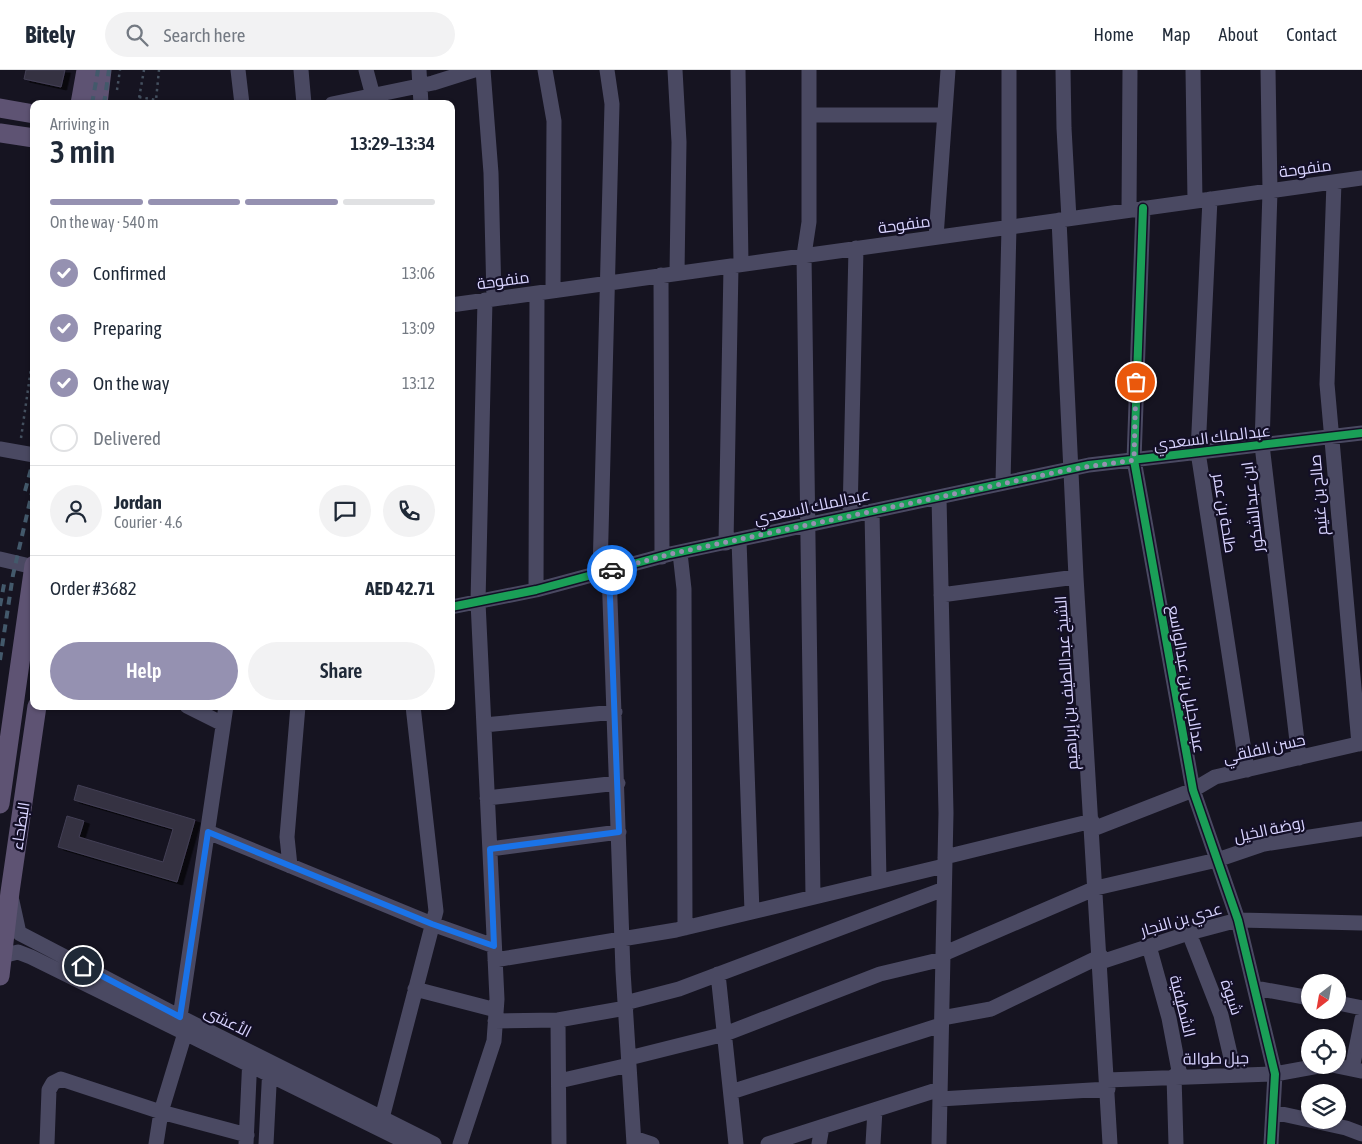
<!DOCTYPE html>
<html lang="en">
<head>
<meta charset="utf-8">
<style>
	:root { --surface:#fff; --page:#f2f2f3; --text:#1f2937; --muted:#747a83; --line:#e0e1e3; --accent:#9591b1 }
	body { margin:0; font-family:"Asap Condensed",Cairo,sans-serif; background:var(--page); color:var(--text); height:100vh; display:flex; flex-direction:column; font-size:19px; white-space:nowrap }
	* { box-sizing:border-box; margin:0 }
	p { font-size:16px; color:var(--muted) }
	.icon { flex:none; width:28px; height:28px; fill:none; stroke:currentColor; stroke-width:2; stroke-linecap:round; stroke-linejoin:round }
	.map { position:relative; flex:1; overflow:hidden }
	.drawer { position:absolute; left:30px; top:30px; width:425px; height:610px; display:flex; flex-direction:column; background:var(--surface); border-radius:10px; box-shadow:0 1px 4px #0004 }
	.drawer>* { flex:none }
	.needle { width:32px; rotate:211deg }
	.controls { position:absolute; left:1301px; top:904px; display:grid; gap:10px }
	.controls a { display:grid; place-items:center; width:45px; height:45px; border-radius:50%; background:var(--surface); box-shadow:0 1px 4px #0004; font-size:25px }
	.pin { position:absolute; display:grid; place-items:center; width:42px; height:42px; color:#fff; margin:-21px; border:2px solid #fff; border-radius:50%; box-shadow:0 1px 5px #0007 }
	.courier { position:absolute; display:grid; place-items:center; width:50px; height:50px; margin:-25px; border:4px solid #1a73e8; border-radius:50%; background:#fff; color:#222; box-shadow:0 1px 6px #0007 }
	.headline em { font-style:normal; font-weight:600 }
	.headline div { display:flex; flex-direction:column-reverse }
	.headline { display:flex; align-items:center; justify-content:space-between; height:85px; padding:0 20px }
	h1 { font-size:32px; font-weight:600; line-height:38px }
	.bar { display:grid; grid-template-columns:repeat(4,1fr); gap:8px 5px; align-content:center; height:60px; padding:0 20px }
	.bar i { height:6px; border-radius:4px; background:var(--line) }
	.bar .on { background:var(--accent) }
	.bar p { grid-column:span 4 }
	.line { display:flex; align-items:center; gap:12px; padding:0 20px; border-top:1px solid var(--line) }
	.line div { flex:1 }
	.round { display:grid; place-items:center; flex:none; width:52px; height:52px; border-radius:26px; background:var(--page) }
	ol { padding:0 20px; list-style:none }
	li { display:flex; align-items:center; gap:15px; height:55px }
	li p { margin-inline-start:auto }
	li .icon { padding:5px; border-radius:50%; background:var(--accent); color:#fff; stroke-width:4 }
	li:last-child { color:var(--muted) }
	li i { width:28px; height:28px; border:2px solid var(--line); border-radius:50% }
	.button { display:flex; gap:10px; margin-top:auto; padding:10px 20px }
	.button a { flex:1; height:58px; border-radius:30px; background:var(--accent); color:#fff; font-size:20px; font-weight:600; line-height:58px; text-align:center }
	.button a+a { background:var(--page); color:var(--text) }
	header { display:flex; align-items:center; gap:30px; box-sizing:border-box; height:70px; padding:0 25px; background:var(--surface); border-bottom:1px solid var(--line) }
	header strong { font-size:24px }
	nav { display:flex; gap:28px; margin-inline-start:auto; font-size:18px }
	.search { width:350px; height:45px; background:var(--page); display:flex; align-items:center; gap:12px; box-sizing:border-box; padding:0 18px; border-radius:28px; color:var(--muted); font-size:19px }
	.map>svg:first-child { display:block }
</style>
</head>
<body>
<header>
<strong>Bitely</strong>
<div class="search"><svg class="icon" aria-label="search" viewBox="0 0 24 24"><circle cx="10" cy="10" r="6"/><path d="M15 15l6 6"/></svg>Search here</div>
<nav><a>Home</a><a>Map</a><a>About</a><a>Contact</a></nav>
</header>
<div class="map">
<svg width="1362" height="1074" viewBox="0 0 1362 1074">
	<defs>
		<filter id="shadow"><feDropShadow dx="5.5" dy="3" stdDeviation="0" flood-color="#0009"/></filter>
	</defs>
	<rect width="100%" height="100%" fill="#161421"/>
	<path fill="#343243" stroke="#433f54" filter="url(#shadow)" d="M 26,0 L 65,0 L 61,17 L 24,9 Z
		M 78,715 L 195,750 L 177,812 L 58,777 L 67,746 L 84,751 L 79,767 L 163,792 L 173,759 L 74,730 Z"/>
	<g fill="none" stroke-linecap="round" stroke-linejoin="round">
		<path stroke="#44505f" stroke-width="2.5" stroke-dasharray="2.5 4" stroke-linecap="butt" d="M 117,20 L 120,0
			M 139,27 L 156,30 L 159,0
			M 138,34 L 144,0
			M 21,368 L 34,278"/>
		<path stroke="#4a4962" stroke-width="15" d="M 238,0 L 242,34
			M 301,0 L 304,34
			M 366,0 L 373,26
			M 419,0 L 421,34
			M 483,0 L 491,103 L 494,229
			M 545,0 L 554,51 L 553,221
			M 675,0 L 679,72 L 677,203
			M 738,0 L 741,194
			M 809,0 L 809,152 L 804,185 L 813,827
			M 1063,0 L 1064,58 L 1069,149
			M 1193,0 L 1195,131
			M 1268,0 L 1270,121 L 1262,375 L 1299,688
			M 332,34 L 433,13 L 474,0
			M 809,45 L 944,45
			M 1334,112 L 1327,314 L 1359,674
			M 1210,129 L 1198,382 L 1247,700
			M 1143,138 L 1134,390 L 1193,720 L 1238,850 L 1275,1004 L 1271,1074
			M 1129,140 L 1130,0
			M 1059,150 L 1076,507 L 1110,1074
			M 936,167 L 948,0
			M 661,205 L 662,487
			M 451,235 L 1362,108
			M 0,379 L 34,385
			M 1003,413 L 1009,157 L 1009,0
			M 872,441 L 879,811
			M 850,446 L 856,178
			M 739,470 L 752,842
			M 726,473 L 731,196
			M 680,483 L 684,519 L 685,858
			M 0,489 L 34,497
			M 609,501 L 623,901 L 634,1074
			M 600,503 L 612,34 L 607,0
			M 536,520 L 537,223
			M 941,525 L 1076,507
			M 451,537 L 536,520 L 670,484 L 1089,395 L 1362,363
			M 187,636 L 223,654
			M 484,655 L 615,642
			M 487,728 L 618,713
			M 1093,759 L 1193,720 L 1215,707 L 1362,673
			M 208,762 L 432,854 L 494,876
			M 490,779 L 619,762
			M 945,787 L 1092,751
			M 290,796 L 287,767 L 298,636
			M 12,831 L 19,863 L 180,947 L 434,1074
			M 1189,863 L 1221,945 L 1235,1005
			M 1149,876 L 1169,948 L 1180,1006
			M 943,884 L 1096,818 L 1217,790 L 1264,774 L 1362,759
			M 2,886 L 18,882 L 31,887 L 410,1074
			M 495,890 L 676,860 L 944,796
			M 1101,892 L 1189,863 L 1238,850 L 1362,853
			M 718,904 L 736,1074
			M 1255,918 L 1310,928
			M 415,919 L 496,940
			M 625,933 L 679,919 L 944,819
			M 1338,933 L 1362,938
			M 180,947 L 226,636
			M 942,948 L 991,939 L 1101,886
			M 558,950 L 559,1074
			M 495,951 L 558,950 L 626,938
			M 629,988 L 725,964 L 880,904 L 943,889
			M 1332,995 L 1361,1001
			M 1352,999 L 1362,949
			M 1174,1006 L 1176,1074
			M 1107,1010 L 1275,1004 L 1324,995
			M 559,1011 L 629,995
			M 731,1022 L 941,955
			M 940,1029 L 1108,1019
			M 1273,1042 L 1346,1058 L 1362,1064
			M 382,1048 L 436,841 L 413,636
			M 634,1068 L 652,1074
			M 47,1074 L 49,1020 L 53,1013 L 61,1009 L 161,1042 L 247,1065
			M 156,1074 L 161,1042 L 185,963
			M 246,1074 L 250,986
			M 266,1074 L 270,996
			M 460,1074 L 494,971 L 497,929 L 478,532 L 485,230
			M 768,1074 L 940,1019
			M 819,1074 L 822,1057
			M 873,1074 L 875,1040
			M 939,1074 L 946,743 L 939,427"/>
		<path stroke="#5e5373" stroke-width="19" d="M 80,34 L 86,0
			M 98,34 L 102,0
			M 0,38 L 34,44
			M 0,63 L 34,68
			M 0,734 L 34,495
			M 0,906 L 10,822 L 37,636"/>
		<path stroke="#43596b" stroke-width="4" stroke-dasharray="8 6" stroke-linecap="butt" d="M 92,34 L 98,0
			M 104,34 L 109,0
			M 25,421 L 34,388
			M 0,536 L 5,509
			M 0,590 L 13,505 L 34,414"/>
		<g stroke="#130f26" stroke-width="11">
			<path id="cycleway" d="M 1143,138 L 1134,390 L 1193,720 L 1238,850 L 1275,1004 L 1271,1074
				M 451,537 L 536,520 L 670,484 L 1089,395 L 1362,363"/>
		</g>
		<use href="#cycleway" stroke="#1a9f57" stroke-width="8"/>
	</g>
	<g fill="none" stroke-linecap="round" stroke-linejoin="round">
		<path stroke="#9591b1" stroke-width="5" stroke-dasharray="0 9" d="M 612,500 L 670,484 L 1072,399 L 1134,390 L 1136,312"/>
		<path stroke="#1a73e8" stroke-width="6" d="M 83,896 L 180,947 L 208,762 L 432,854 L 494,876 L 490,779 L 619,762 L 609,501 L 612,500"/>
	</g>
	<g text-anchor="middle" stroke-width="4.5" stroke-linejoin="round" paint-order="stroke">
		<g font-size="16" fill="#d9d4ff" stroke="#130f26">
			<text transform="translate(1305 98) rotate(-8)" y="6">منفوحة</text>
			<text transform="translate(904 154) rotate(-8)" y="6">منفوحة</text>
			<text transform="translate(503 210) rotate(-8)" y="6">منفوحة</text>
			<text transform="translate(1212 367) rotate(-7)" y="6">عبدالملك السعدي</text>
			<text transform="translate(1318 425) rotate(-95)" y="6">صالح بن غنيم</text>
			<text transform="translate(812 436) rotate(-12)" y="6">عبدالملك السعدي</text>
			<text transform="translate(1252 437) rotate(-97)" y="6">ابن عبدالشكور</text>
			<text transform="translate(1225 443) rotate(81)" y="6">طلحة بن عمر</text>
			<text transform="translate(1187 609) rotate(80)" y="6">عبدالجليل بن عبدالواسع</text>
			<text transform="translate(1066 613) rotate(-94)" y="6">الشيخ عبداللطيف بن إبراهيم</text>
			<text transform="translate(1264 678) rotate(-13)" y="6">حسن الفلقي</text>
			<text transform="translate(20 756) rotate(-81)" y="6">البطحاء</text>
			<text transform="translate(1269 759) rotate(-12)" y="6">روضة الخيل</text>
			<text transform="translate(1181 849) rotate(-16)" y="6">عدي بن النجار</text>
			<text transform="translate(1232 927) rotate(71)" y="6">شبوة</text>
			<text transform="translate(1183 936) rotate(76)" y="6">الشطيفية</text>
			<text transform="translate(228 951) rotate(27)" y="6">الأعشى</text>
			<text transform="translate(1216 988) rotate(-1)" y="6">جبل طوالة</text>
		</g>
	</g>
</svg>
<div class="controls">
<a><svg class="needle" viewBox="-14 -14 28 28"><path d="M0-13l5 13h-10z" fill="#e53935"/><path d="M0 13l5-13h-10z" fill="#747a83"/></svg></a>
<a><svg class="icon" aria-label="locate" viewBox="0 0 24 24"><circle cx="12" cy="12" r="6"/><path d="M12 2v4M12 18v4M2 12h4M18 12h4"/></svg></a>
<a><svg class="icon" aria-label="layers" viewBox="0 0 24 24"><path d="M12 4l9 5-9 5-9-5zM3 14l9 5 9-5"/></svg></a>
</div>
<div class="pin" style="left:1136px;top:312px;background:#ea580c"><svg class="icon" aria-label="bag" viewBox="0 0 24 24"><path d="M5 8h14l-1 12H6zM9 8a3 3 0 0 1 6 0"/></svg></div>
<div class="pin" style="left:83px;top:896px;background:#1f2937"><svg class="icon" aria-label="home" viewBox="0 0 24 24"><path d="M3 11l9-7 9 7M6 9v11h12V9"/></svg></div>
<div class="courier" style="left:612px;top:500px"><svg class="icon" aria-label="car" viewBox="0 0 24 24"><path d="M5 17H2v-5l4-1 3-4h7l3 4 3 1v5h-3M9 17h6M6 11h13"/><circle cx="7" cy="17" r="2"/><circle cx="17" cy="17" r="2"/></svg></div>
<section class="drawer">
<div class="headline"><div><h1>3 min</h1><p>Arriving in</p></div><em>13:29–13:34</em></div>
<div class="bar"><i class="on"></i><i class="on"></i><i class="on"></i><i></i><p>On the way · 540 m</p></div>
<ol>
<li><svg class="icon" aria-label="check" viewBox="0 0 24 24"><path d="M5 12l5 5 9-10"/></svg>Confirmed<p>13:06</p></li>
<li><svg class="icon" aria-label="check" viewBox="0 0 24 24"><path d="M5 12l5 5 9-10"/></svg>Preparing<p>13:09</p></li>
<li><svg class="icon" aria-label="check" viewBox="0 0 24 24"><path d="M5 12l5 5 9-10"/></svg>On the way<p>13:12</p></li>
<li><i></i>Delivered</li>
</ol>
<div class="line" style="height:90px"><a class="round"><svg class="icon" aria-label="person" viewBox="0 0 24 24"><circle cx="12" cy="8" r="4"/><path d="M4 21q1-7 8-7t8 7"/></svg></a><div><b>Jordan</b><p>Courier · 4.6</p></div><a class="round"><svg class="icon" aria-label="chat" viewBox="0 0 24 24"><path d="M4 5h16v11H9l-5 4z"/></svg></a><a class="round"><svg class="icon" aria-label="phone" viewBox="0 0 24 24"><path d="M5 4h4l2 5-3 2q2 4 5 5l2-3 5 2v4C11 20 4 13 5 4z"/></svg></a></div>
<div class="line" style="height:65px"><div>Order #3682</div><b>AED 42.71</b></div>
<div class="button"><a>Help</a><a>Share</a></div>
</section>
</div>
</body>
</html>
